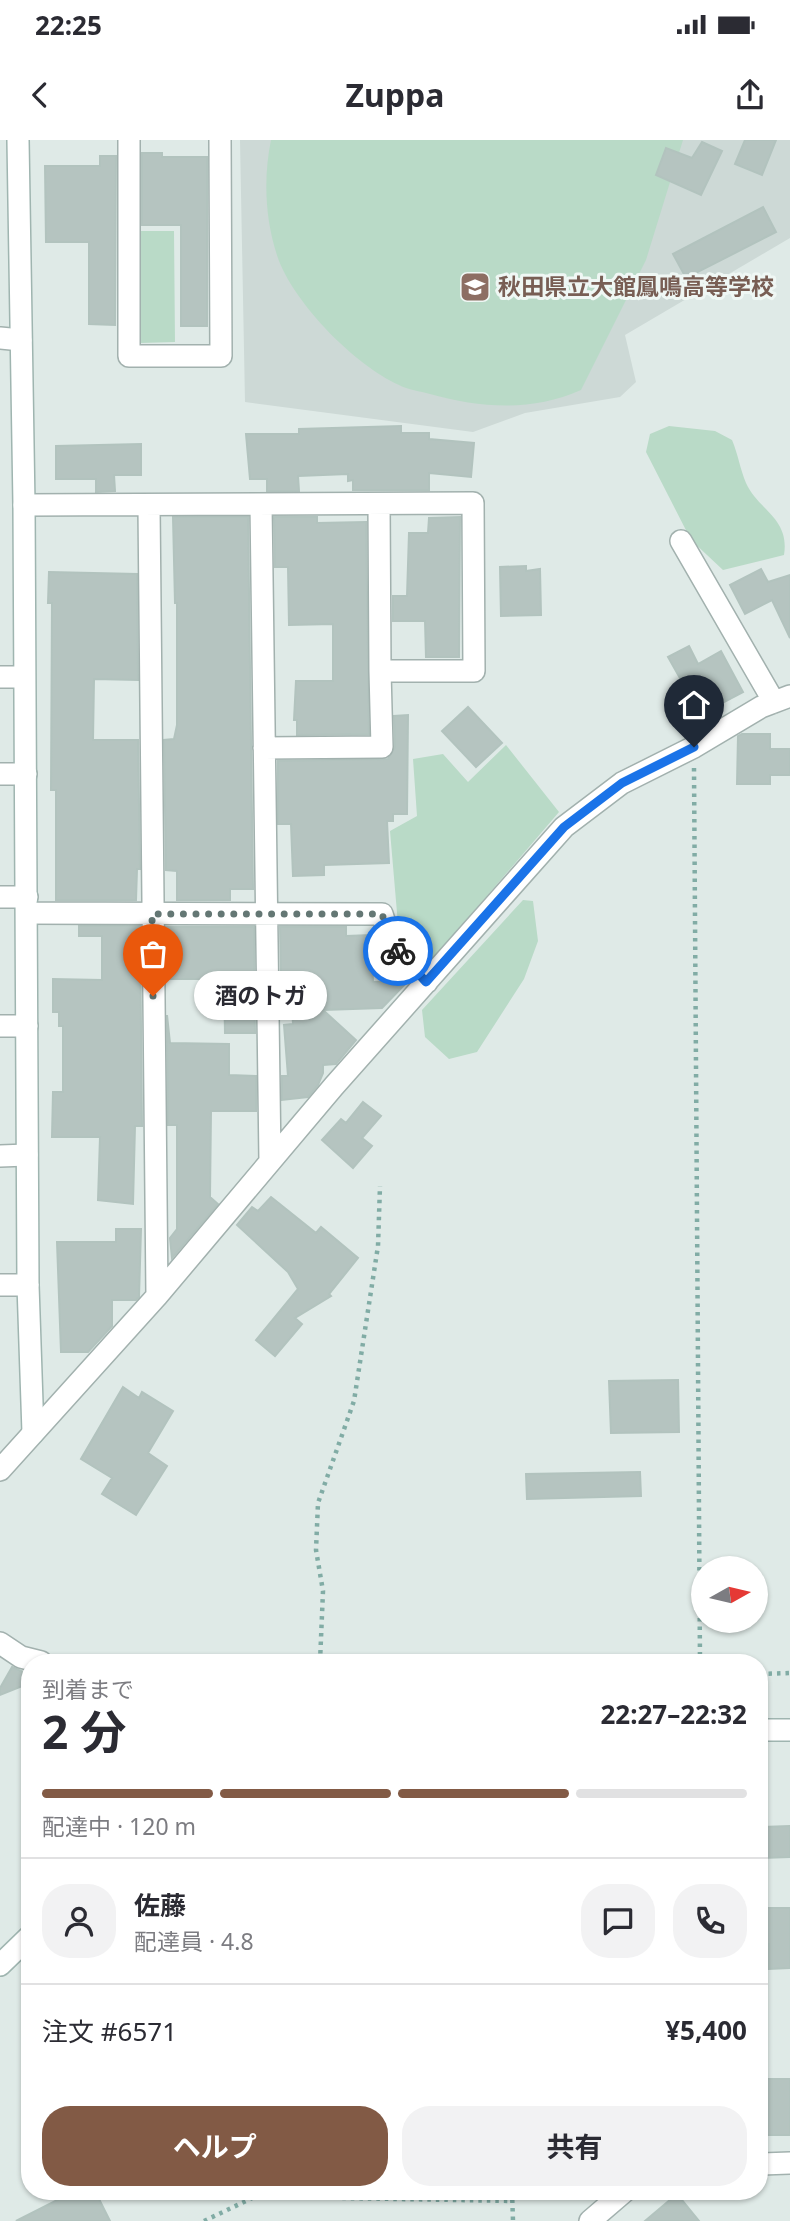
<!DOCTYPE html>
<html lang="ja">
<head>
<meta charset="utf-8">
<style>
	:root { --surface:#fff; --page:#f2f2f3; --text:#2b2b33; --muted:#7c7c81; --line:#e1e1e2; --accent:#825a45 }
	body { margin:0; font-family:"Noto Sans","Noto Sans JP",sans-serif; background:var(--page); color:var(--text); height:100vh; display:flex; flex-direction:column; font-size:26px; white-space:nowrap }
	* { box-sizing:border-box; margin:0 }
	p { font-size:23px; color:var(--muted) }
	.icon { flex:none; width:38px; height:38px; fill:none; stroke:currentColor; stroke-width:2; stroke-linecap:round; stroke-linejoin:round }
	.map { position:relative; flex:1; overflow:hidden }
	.drawer { position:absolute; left:21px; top:1514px; width:747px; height:546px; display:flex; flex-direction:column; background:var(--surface); border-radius:28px; box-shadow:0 2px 5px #0004 }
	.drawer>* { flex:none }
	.needle { width:46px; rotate:82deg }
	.tools { position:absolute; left:691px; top:1416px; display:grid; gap:14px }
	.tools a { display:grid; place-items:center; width:77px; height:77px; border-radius:50%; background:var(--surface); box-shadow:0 2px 5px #0004; font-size:35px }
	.pin { position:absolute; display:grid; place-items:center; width:60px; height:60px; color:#fff; margin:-72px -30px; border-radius:50% 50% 50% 0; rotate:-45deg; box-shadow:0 0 7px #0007 }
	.pin .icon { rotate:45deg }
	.courier { position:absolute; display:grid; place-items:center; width:70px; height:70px; margin:-35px; border:5px solid #1a73e8; border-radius:50%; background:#fff; color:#222; box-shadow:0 2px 9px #0007 }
	.bubble { position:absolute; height:49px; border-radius:24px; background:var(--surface); box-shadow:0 2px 5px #0004; font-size:23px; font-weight:700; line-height:49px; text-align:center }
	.overview em { font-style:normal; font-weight:700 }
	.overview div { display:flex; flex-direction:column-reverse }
	.overview { display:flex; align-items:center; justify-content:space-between; height:119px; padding:0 21px }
	h1 { font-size:46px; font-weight:700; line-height:52px }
	.bar { display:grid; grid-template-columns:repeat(4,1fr); gap:10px 7px; align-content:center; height:84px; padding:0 21px }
	.bar i { height:9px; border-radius:5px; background:var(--line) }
	.bar .on { background:var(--accent) }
	.bar p { grid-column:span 4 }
	.line { display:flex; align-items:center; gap:18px; padding:0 21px; border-top:2px solid var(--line) }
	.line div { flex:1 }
	.round { display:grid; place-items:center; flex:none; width:74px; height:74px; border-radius:28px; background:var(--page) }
	.action { display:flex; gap:14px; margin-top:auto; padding:14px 21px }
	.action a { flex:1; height:80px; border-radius:28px; background:var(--accent); color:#fff; font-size:28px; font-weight:700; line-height:80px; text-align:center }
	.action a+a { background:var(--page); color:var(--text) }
	.status { display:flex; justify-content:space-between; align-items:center; height:49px; padding:0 35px; background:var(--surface); direction:ltr }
	.status svg { height:19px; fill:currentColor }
	header { display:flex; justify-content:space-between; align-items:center; height:91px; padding:0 21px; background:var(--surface); font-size:32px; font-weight:700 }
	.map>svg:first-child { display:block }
</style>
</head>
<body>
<div class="status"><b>22:25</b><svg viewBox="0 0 49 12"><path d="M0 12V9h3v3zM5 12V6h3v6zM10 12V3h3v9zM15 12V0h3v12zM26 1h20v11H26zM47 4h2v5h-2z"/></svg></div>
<header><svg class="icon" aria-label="back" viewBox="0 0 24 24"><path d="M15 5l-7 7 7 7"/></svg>Zuppa<svg class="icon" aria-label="share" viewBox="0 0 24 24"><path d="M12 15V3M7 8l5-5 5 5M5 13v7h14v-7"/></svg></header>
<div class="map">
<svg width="790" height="2081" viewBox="0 0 790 2081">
	<rect width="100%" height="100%" fill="#dfeae7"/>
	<path fill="#cdd9d6" d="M 240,0 L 790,0 L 790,98 L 625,195 L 636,242 L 620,257 L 525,273 L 473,292 L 245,262 Z"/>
	<path fill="#b9dac7" d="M 271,0 L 683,0 L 646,120 L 581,250 C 531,272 481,268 430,254 C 420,251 408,250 399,245 C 355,225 297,166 279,121 C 265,82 263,39 271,0 Z
		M 140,91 L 174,91 L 175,202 L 140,203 Z
		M 669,286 L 715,291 L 732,300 C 738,314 740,329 746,343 C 758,370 790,378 784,415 L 723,430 L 691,400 L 646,312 L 650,294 Z
		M 506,605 L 559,672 L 426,827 L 399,796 L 390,691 L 417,676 L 413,619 L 443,614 L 468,642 Z
		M 523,760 L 533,761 L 538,801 L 524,839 L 477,912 L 449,919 L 425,897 L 422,870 Z"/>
	<path fill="#b5c4c0" stroke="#b2c3be" stroke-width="2" d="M 745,0 L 776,0 L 762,35 L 735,24 Z
		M 702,2 L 722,11 L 701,55 L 656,35 L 666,8 L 692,18 Z
		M 142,13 L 162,13 L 162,17 L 207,17 L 207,186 L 181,186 L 181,85 L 142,85 Z
		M 100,16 L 116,16 L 115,185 L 89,184 L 89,102 L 46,102 L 45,26 L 100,26 Z
		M 763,67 L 776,92 L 686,138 L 673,114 Z
		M 401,286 L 401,293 L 429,293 L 429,299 L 474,303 L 471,337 L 429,333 L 429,350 L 353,350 L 353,340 L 348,341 L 348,334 L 298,336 L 299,351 L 267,351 L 267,339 L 250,339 L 246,294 L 299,294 L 299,289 Z
		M 141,304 L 141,335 L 114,335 L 115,351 L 96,352 L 96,339 L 56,339 L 56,306 Z
		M 173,377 L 248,377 L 253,749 L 230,749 L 230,760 L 177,760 L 177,731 L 166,730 L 164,600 L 174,599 L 177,585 L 177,463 L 175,463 Z
		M 274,377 L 317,377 L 317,383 L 366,382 L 369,594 L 297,595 L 297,580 L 294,580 L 296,541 L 333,541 L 333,484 L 289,485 L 288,427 L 275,427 Z
		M 460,377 L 459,517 L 426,517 L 425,481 L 393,481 L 393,456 L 407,456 L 409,393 L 428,393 L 429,378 Z
		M 526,426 L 526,431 L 540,429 L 541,475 L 501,476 L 500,427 Z
		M 761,429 L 768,442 L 790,435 L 790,498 L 772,460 L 745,474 L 730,445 Z
		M 49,432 L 137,434 L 138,540 L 94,539 L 93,600 L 138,600 L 140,729 L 137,729 L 136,760 L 56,760 L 56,650 L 51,650 L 52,463 L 48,463 Z
		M 689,506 L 698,524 L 721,511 L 743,552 L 711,569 L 699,548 L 689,554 L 668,517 Z
		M 468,567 L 502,603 L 476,627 L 442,591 Z
		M 408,575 L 407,674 L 393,674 L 393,681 L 387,681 L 389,723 L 324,725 L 324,735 L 293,736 L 291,684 L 278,684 L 278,621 L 388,619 L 395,607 L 394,576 Z
		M 742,594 L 770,594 L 770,609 L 790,609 L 790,635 L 770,635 L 770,644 L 737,644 L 738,596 Z
		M 79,786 L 140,786 L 142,986 L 135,986 L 133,1064 L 98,1060 L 100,997 L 52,997 L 53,952 L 63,952 L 63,886 L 59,886 L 59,872 L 53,872 L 53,839 L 102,840 L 102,796 L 79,796 Z
		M 166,787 L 254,787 L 255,893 L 225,893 L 224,839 L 167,839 Z
		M 280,787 L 346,787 L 346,796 L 371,795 L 373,842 L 408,841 L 382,868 L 323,870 L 356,900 L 336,924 L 323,925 L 323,933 L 318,945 L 308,957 L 282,960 L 282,936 L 288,936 L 284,885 L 293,884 L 290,836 L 281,836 Z
		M 167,875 L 170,903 L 229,904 L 229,935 L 256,936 L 256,971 L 211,971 L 210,1057 L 218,1064 L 172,1118 L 170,1098 L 177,1089 L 177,985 L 168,985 Z
		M 363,962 L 381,976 L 362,998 L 372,1006 L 353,1028 L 322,1000 L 341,979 L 346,983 Z
		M 271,1057 L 316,1093 L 321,1087 L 358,1118 L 329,1154 L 331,1156 L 295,1178 L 302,1184 L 275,1216 L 256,1200 L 298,1149 L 288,1132 L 237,1085 L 252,1067 L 258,1071 Z
		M 116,1089 L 141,1089 L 139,1157 L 136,1160 L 112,1160 L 112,1186 L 88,1212 L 61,1212 L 57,1102 L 116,1102 Z
		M 678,1240 L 679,1292 L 611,1293 L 609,1241 Z
		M 123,1247 L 139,1258 L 142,1252 L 173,1271 L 148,1313 L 167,1326 L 136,1375 L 102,1354 L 112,1338 L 81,1319 Z
		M 640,1332 L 641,1356 L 527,1359 L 526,1334 Z
		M 12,1527 L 30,1535 L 25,1545 L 0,1555 L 0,1548 Z
		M 790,1686 L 790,1717 L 760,1718 L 760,1687 Z
		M 760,1768 L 790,1768 L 790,1828 L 769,1829 L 769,1804 L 760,1804 Z
		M 760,1939 L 790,1939 L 790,1995 L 760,1995 Z
		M 75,2051 L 95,2051 L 110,2081 L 16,2081 Z
		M 677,2054 L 699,2081 L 645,2081 Z"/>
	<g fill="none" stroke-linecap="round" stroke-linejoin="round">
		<g stroke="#a2b1ae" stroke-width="24">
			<path id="street" d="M 129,0 L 129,216 L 221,216 L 220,0
				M 0,198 L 21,200
				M 379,364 L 380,531
				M 24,365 L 473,363 L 474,531 L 380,531 L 382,607 L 264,608
				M 261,365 L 270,1021
				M 149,367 L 157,1156
				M 681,401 L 774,562
				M 0,537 L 24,537
				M 0,634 L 26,634
				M 0,757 L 27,757
				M 27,773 L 382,774 L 392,805 L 427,842
				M 0,886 L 27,886
				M 0,1016 L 27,1015
				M 0,1145 L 28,1145
				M 0,1330 L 157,1156 L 334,946 L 564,687 L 622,643 L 694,607 L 761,567 L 790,556
				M 0,1503 L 21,1517 L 41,1522
				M 760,2024 L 790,2023
				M 590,2081 L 625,2051"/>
		</g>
		<g stroke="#9fb5b0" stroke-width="24">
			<path id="secondary" d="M 18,0 L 24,365 L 28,1145 L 33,1293
				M 760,1590 L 790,1590
				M 0,1825 L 30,1796"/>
		</g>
		<path stroke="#81aca5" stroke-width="4.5" stroke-dasharray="3.5 5" stroke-linecap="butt" d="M 694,628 L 700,1522
			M 320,1522 L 323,1451 L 316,1410 L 318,1363 L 354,1261 L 378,1106 L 380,1046
			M 760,1534 L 790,1533
			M 327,2051 L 341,2058 L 512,2061
			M 512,2051 L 513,2081
			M 204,2081 L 267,2051"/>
		<use href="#street" stroke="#fff" stroke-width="21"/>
		<use href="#secondary" stroke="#fff" stroke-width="21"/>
	</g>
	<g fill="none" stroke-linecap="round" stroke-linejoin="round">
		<path stroke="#647774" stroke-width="7" stroke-dasharray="0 12.6" d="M 153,856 L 152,774 L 382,774 L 392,804 L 398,811"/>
		<path stroke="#1a73e8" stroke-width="9" d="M 398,811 L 426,842 L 564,687 L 622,643 L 694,607"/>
	</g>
	<defs>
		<g id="school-square" transform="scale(1.575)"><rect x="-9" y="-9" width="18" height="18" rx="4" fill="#8d6e63" stroke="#eff7f4"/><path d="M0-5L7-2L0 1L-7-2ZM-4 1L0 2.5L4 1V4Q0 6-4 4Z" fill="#fff"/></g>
	</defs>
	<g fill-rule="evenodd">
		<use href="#school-square" x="475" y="147"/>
	</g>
	<g text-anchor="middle" stroke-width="6" stroke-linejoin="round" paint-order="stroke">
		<g font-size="23" font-weight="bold" fill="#785e54" stroke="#eff7f4" text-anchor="start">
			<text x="498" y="155">秋田県立大館鳳鳴高等学校</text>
		</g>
	</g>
</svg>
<div class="tools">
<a><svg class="needle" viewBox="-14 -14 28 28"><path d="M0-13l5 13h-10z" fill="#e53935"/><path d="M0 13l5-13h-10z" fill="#7c7c81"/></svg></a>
</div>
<div class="pin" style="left:153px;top:856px;background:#ea580c"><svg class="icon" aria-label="bag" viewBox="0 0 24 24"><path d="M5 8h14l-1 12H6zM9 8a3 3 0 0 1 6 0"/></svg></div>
<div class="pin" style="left:694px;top:607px;background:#1f2937"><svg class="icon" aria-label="home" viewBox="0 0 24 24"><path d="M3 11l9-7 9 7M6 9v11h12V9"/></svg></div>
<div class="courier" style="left:398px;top:811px"><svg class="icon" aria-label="bike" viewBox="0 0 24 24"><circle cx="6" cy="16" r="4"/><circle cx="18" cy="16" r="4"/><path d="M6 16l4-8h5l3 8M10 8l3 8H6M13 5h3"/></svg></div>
<div class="bubble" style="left:194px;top:831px;width:133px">酒のトガ</div>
<section class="drawer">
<div class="overview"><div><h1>2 分</h1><p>到着まで</p></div><em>22:27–22:32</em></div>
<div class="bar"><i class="on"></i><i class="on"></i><i class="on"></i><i></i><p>配達中 · 120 m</p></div>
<div class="line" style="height:126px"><a class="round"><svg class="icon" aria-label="person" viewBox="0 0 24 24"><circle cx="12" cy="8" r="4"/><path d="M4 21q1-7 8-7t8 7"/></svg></a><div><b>佐藤</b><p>配達員 · 4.8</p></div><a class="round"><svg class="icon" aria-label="chat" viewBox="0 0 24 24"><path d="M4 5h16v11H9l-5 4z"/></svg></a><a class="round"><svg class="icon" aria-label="phone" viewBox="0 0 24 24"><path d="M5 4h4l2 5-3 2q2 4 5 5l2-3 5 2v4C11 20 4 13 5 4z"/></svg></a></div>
<div class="line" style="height:91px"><div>注文 #6571</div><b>¥5,400</b></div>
<div class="action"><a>ヘルプ</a><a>共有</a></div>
</section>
</div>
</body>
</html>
